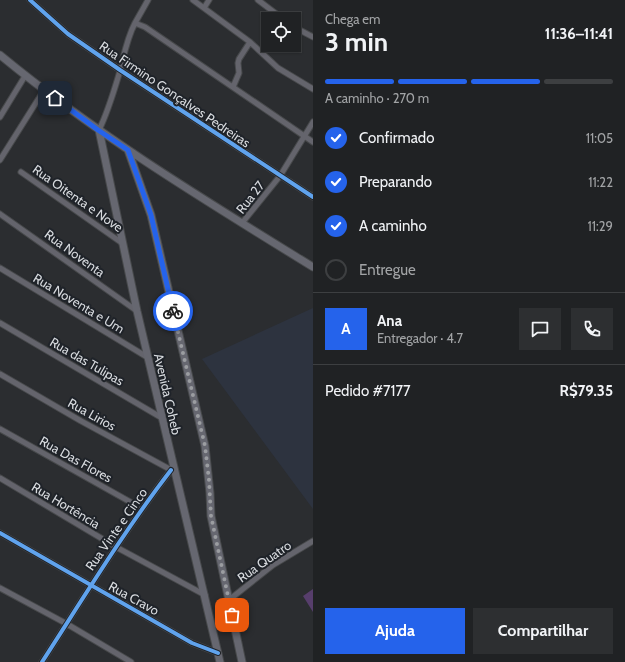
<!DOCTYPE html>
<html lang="pt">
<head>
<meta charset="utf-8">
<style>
	:root { --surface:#202224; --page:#2d2f31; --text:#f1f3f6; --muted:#a2a4a6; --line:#3d3f41; --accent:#2563eb }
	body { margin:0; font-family:Cabin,sans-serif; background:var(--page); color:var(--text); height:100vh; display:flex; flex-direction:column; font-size:15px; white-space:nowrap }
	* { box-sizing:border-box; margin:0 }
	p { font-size:13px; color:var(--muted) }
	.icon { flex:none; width:22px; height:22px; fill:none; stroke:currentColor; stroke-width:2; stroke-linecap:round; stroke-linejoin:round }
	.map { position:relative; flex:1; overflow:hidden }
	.details { display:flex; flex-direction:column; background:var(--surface); width:312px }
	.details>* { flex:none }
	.fabs { position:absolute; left:261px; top:12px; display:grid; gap:8px }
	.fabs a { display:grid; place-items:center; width:40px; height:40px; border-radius:0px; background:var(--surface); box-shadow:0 1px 3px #0004,0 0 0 1px var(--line); font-size:20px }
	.pin { position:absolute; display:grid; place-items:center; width:34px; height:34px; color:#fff; margin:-17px; border-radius:8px; box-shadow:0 2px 6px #0006 }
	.courier { position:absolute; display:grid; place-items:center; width:40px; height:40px; margin:-20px; border:3px solid #2563eb; border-radius:50%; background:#fff; color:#222; box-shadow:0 1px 5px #0007 }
	.headline em { font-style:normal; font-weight:700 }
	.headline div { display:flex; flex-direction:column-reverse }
	.headline { display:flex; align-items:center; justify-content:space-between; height:68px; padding:0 12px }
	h1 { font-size:26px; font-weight:700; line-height:30px }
	.bar { display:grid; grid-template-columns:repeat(4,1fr); gap:6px 4px; align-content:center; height:48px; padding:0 12px }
	.bar i { height:5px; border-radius:3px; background:var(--line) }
	.bar .selected { background:var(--accent) }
	.bar p { grid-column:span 4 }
	.line { display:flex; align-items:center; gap:10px; padding:0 12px; border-top:1px solid var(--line) }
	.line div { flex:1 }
	.round { display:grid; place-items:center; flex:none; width:42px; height:42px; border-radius:0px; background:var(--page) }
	ol { padding:0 12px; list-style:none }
	li { display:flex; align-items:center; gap:12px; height:44px }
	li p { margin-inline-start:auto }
	li .icon { padding:4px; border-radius:50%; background:var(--accent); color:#fff; stroke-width:4 }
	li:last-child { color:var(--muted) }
	li i { width:22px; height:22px; border:2px solid var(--line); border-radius:50% }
	.cta { display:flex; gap:8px; margin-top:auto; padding:8px 12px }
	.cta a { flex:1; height:46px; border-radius:0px; background:var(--accent); color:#fff; font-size:16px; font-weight:700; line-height:46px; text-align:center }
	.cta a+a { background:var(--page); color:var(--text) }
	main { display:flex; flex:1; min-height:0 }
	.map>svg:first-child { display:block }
</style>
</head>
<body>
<main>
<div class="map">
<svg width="313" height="662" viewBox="0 0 313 662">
	<rect width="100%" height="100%" fill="#2b2d30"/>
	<path fill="#2d333f" d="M 313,308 L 313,509 L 202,359 Z"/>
	<path fill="#573e6c" d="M 313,589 L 313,612 L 303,596 Z"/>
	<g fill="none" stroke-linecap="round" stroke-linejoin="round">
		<g stroke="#47494b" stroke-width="7">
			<path id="street" d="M 30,0 L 68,34 L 120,70 L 313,197
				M 193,0 L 250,42 L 278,68 L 313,89
				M 258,0 L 283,19
				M 204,8 L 209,0
				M 135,23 L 148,0
				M 294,27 L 313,37
				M 233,87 L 239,73 L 238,63 L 239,59 L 250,42
				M 0,117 L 25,76
				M 99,130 C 108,112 114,91 120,71 C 124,55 127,38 135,23 L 145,27 L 313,142
				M 0,160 L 44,90
				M 21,172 L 122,243
				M 0,214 L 137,311
				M 242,223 L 280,176 L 313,122
				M 0,268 L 147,357
				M 0,323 L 162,418
				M 0,374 L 81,421 L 173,471
				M 0,429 L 141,508
				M 0,478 L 116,547 L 205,595
				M 0,533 L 192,643 L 218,653
				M 0,588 L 67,624 L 131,662
				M 229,600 L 273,565 L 313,541
				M 42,662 C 84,597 124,531 171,470"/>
		</g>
		<g stroke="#47494b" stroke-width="9">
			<path id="secondary" d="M 0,55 C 97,135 206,201 313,267
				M 99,130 L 137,311 L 220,662
				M 128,150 L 151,215 L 205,446 L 210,493 L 211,516 L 242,662"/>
		</g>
		<use href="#street" stroke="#64646c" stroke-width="5"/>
		<use href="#secondary" stroke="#666770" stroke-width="7"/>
		<g stroke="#1f2329" stroke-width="6">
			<path id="cycleway" d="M 30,0 L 68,34 L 120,70 L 313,197
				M 0,533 L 192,643 L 218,653
				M 42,662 C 84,597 124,531 171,470"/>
		</g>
		<use href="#cycleway" stroke="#60a3ed" stroke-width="4"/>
	</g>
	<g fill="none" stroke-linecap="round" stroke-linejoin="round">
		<path stroke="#9b9da1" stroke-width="4" stroke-dasharray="0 7.2" d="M 173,311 L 205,446 L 209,480 L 211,516 L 232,615"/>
		<path stroke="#2563eb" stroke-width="5" d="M 55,98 L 98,130 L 128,150 L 151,215 L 173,311"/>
	</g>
	<g text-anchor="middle" stroke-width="4" stroke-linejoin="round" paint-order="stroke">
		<g font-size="13" fill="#d7dade" stroke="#1f2329">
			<text transform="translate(175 94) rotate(34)" y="5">Rua Firmino Gonçalves Pedreiras</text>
			<text transform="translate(250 197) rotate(-52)" y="5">Rua 27</text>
			<text transform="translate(78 198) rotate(35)" y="5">Rua Oitenta e Nove</text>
			<text transform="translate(75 253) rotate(36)" y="5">Rua Noventa</text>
			<text transform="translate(79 303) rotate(31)" y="5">Rua Noventa e Um</text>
			<text transform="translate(87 361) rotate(30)" y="5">Rua das Tulipas</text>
			<text transform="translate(168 394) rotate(77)" y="5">Avenida Coheb</text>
			<text transform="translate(92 414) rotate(29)" y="5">Rua Lirios</text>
			<text transform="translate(76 459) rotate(29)" y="5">Rua Das Flores</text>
			<text transform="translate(66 505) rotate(31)" y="5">Rua Hortência</text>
			<text transform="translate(116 529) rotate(-55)" y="5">Rua Vinte e Cinco</text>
			<text transform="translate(264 561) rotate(-35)" y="5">Rua Quatro</text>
			<text transform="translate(134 598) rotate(29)" y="5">Rua Cravo</text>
		</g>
	</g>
</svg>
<div class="fabs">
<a><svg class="icon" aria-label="locate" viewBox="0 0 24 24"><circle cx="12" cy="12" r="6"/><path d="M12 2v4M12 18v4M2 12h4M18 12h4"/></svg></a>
</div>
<div class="pin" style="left:232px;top:615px;background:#ea580c"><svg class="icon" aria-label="bag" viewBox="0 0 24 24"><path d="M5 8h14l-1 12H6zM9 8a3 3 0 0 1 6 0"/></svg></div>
<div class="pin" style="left:55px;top:98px;background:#1f2937"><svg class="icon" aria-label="home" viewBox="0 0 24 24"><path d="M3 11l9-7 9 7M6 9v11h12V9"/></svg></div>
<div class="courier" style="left:173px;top:311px"><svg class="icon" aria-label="bike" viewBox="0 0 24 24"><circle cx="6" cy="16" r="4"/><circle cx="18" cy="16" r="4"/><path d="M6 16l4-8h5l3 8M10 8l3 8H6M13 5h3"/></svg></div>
</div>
<section class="details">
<div class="headline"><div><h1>3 min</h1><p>Chega em</p></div><em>11:36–11:41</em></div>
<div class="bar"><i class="selected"></i><i class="selected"></i><i class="selected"></i><i></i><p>A caminho · 270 m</p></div>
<ol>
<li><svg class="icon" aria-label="check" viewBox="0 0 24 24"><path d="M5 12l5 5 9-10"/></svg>Confirmado<p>11:05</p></li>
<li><svg class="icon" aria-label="check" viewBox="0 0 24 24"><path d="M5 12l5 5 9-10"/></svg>Preparando<p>11:22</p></li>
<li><svg class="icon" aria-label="check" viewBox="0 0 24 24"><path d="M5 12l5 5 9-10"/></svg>A caminho<p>11:29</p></li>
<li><i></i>Entregue</li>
</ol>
<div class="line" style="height:72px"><b class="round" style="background:var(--accent);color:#fff">A</b><div><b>Ana</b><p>Entregador · 4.7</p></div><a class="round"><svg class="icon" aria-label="chat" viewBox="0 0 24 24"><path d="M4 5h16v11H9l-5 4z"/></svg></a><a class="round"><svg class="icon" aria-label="phone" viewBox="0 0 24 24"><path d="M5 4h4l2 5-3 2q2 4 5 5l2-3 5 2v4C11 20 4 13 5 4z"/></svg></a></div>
<div class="line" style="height:52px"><div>Pedido #7177</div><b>R$79.35</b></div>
<div class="cta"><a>Ajuda</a><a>Compartilhar</a></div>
</section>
</main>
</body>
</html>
